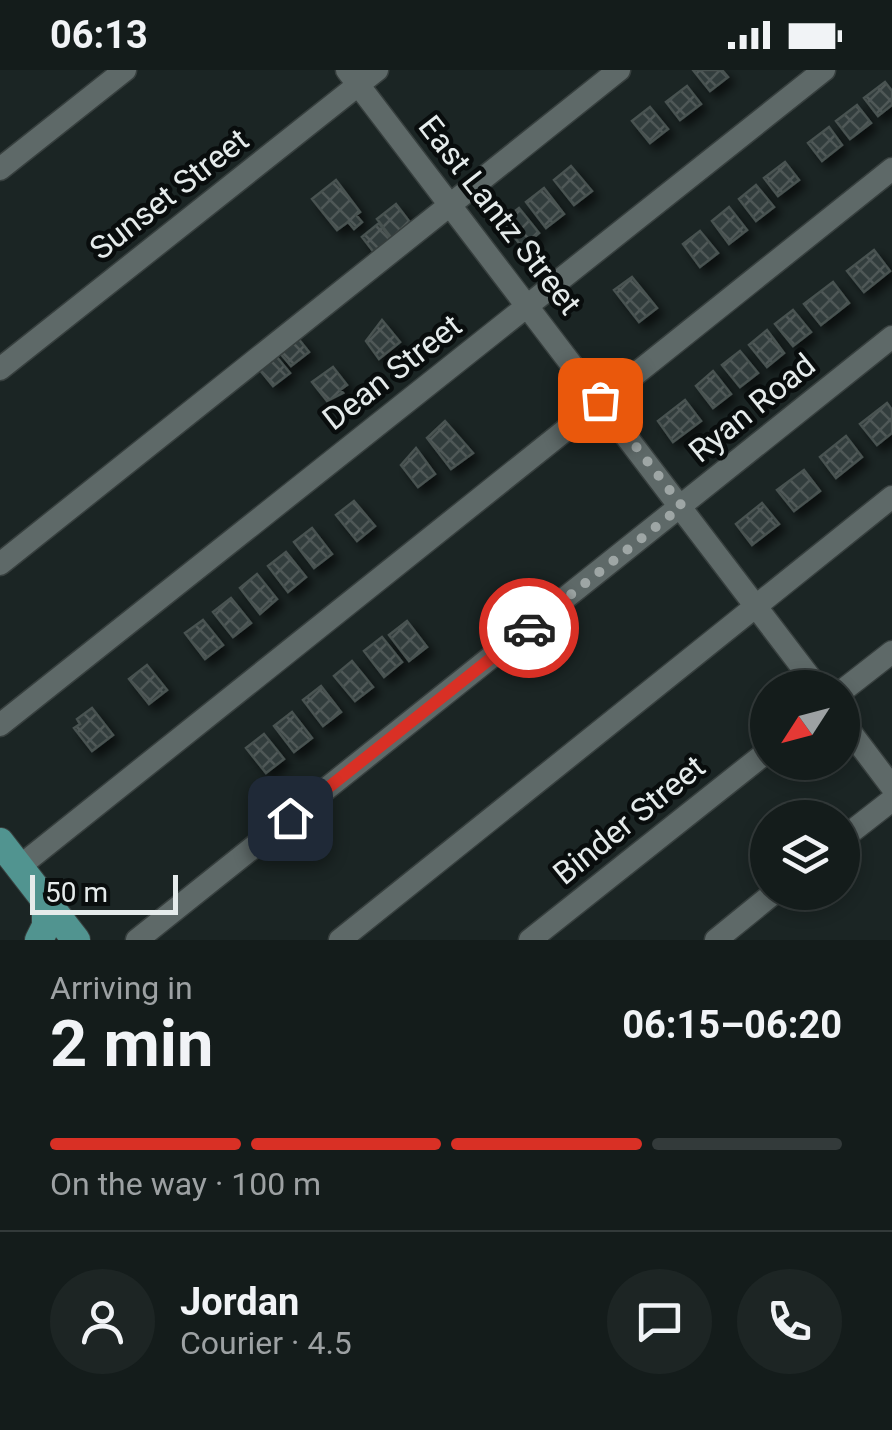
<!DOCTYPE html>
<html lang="en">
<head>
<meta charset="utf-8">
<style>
	:root { --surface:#141c1b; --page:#1d2524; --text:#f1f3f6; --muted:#9da1a3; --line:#333a3a; --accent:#d93025 }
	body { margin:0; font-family:Roboto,sans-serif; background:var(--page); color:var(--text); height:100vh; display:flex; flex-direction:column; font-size:38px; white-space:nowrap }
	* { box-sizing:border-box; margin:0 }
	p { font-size:32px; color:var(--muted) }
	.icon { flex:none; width:55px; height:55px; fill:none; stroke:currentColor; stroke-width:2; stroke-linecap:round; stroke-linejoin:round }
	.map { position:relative; height:870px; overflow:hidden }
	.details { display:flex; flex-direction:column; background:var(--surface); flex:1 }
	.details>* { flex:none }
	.needle { width:65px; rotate:234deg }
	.controls { position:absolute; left:750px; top:600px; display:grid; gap:20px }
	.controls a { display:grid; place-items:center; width:110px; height:110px; border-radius:50%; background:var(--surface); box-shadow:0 5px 15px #0003,0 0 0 2px var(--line); font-size:50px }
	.scale { position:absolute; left:30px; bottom:25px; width:148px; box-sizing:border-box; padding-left:10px; border:5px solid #e5ebeb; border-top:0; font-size:28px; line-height:35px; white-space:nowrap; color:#e5ebeb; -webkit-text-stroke:8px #090d0d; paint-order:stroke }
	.pin { position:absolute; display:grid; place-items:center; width:85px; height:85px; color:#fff; margin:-42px; border-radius:20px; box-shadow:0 5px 15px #0006 }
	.courier { position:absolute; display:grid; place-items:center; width:100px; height:100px; margin:-50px; border:8px solid #d93025; border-radius:50%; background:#fff; color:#222; box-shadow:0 2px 12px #0007 }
	.head em { font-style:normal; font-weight:700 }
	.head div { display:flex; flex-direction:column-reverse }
	.head { display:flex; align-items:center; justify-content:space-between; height:170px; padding:0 50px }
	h1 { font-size:65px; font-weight:700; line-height:75px }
	.bar { display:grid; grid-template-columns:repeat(4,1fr); gap:15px 10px; align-content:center; height:120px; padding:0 50px }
	.bar i { height:12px; border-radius:8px; background:var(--line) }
	.bar .current { background:var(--accent) }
	.bar p { grid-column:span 4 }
	.line { display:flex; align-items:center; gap:25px; padding:0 50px; border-top:2px solid var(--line) }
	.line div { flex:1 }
	.round { display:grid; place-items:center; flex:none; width:105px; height:105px; border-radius:52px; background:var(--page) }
	.status { display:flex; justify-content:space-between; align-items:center; height:70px; padding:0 50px; background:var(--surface); direction:ltr }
	.status svg { height:28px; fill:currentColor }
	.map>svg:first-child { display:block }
</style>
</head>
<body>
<div class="status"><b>06:13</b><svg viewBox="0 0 49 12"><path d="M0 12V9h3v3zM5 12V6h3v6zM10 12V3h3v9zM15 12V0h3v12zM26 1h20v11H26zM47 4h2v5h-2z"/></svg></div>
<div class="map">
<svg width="892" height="870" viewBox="0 0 892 870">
	<defs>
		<pattern id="building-cross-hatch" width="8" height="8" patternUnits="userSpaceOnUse" patternTransform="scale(2.5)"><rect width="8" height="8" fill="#333d3c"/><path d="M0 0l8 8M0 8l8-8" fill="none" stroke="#505958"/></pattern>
		<filter id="shadow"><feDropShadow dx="6" dy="6" stdDeviation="5" flood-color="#0009"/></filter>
	</defs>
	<rect width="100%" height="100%" fill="#1b2524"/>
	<path fill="url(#building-cross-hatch)" stroke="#485251" stroke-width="2.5" filter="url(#shadow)" d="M 693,0 L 722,0 L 728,7 L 710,21 Z
		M 885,12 L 892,21 L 892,35 L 878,46 L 864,28 Z
		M 687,16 L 701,34 L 680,50 L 666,32 Z
		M 857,35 L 871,53 L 850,69 L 836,51 Z
		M 650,37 L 668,59 L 650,73 L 632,51 Z
		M 829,57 L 842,75 L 822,91 L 808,73 Z
		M 785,92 L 799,110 L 778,126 L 764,108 Z
		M 571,96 L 592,121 L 574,135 L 554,110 Z
		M 336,110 L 360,142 L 356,145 L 362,152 L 354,159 L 348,152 L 337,160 L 312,129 Z
		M 756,115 L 774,137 L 756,151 L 739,129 Z
		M 544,118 L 564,144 L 546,158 L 526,132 Z
		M 396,134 L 412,155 L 393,170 L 377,149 Z
		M 729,137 L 747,160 L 729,174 L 712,151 Z
		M 519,138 L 539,163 L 522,177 L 502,151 Z
		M 379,153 L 393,172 L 376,185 L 362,167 Z
		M 700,161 L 718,183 L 700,197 L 683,174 Z
		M 874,180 L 890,201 L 864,222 L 847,201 Z
		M 632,207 L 657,238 L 639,252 L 614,220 Z
		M 833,212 L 849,233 L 821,255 L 804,234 Z
		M 793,240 L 811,262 L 793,276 L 775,254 Z
		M 382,250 L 400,272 L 379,289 L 366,271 Z
		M 767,260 L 784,283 L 767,297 L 749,275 Z
		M 297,267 L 309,282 L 291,296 L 279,282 Z
		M 740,281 L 758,303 L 740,317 L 722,295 Z
		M 276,286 L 290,303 L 273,316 L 259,299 Z
		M 333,297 L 347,315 L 340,320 L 343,323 L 327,331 L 312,312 Z
		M 713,301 L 731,324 L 713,338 L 696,316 Z
		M 685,330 L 701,351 L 673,372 L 658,351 Z
		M 887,333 L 892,340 L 892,363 L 877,375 L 860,354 Z
		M 445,351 L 473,383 L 451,399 L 427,368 Z
		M 846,366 L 862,387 L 836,408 L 820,387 Z
		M 416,378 L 435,404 L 418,417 L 401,395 Z
		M 804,400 L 820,421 L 794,441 L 777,420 Z
		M 354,431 L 375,456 L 357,471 L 336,445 Z
		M 762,433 L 779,454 L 752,475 L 736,454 Z
		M 312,458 L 332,484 L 314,498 L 294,472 Z
		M 286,482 L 306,507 L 288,522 L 268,496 Z
		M 257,504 L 277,529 L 260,544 L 240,518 Z
		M 231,528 L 251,553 L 233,567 L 213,542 Z
		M 203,550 L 223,575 L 205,589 L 185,563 Z
		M 407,551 L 427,577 L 409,591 L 389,565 Z
		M 382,567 L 402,592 L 384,607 L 364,581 Z
		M 352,591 L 373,617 L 355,631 L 334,606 Z
		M 147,595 L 167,620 L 149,634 L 129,609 Z
		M 321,616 L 341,642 L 323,656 L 303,630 Z
		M 92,638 L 113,665 L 92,681 L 74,658 L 80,654 L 77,649 Z
		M 292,642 L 312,668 L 294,682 L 274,656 Z
		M 264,664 L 284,689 L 266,703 L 246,678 Z"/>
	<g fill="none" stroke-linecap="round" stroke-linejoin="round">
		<g stroke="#373f3e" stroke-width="25">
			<path id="minor" d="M 347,0 L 818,618
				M 0,99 L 125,0
				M 0,299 L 377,0
				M 0,494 L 619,0
				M 842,621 L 892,582
				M 842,651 L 892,717
				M 0,655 L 824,0
				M 842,769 L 892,730
				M 19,797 L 892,99
				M 137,870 L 892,267
				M 340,870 L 892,427
				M 530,870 L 768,681
				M 716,870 L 775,822"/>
		</g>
		<g stroke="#373f3e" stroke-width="30">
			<path id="major" d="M 0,772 L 76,870
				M 39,870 L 46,856 L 46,831"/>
		</g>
		<use href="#minor" stroke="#5e6968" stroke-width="22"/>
		<use href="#major" stroke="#519490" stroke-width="28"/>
	</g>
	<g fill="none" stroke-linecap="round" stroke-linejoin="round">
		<path stroke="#9ea6a5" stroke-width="10" stroke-dasharray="0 18" d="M 529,558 L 682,436 L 600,330"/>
		<path stroke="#d93025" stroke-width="12" d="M 290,748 L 529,558"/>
	</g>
	<g text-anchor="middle" stroke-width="9" stroke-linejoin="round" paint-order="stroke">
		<g font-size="32" fill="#e5ebeb" stroke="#090d0d">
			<text transform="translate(169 124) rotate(-38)" y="11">Sunset Street</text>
			<text transform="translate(500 145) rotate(52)" y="11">East Lantz Street</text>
			<text transform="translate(392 302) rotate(-38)" y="11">Dean Street</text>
			<text transform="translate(752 338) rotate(-39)" y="11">Ryan Road</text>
			<text transform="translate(629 750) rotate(-39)" y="11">Binder Street</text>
		</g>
	</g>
</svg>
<div class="controls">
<a><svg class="needle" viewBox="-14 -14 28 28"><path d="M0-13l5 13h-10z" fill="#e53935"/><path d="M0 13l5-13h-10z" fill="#9da1a3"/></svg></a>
<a><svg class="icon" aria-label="layers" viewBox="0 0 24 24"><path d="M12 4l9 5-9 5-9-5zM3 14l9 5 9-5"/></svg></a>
</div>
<div class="scale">50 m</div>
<div class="pin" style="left:600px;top:330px;background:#ea580c"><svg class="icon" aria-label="bag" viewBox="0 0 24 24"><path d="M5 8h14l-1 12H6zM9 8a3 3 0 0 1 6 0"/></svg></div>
<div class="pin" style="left:290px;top:748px;background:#1f2937"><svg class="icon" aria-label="home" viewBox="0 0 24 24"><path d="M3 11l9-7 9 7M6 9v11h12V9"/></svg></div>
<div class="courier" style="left:529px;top:558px"><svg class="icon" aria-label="car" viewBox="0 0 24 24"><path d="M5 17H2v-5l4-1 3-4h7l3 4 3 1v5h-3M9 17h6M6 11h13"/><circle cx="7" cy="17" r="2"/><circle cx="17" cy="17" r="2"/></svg></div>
</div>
<section class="details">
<div class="head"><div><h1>2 min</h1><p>Arriving in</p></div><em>06:15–06:20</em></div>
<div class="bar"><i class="current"></i><i class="current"></i><i class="current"></i><i></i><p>On the way · 100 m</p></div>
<div class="line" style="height:180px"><a class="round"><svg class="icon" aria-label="person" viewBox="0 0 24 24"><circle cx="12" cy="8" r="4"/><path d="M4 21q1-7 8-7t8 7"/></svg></a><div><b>Jordan</b><p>Courier · 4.5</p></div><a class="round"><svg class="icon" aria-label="chat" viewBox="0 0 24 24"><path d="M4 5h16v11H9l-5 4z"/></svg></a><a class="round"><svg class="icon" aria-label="phone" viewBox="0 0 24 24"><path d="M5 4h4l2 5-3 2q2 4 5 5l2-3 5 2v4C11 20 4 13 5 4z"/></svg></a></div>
</section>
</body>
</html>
